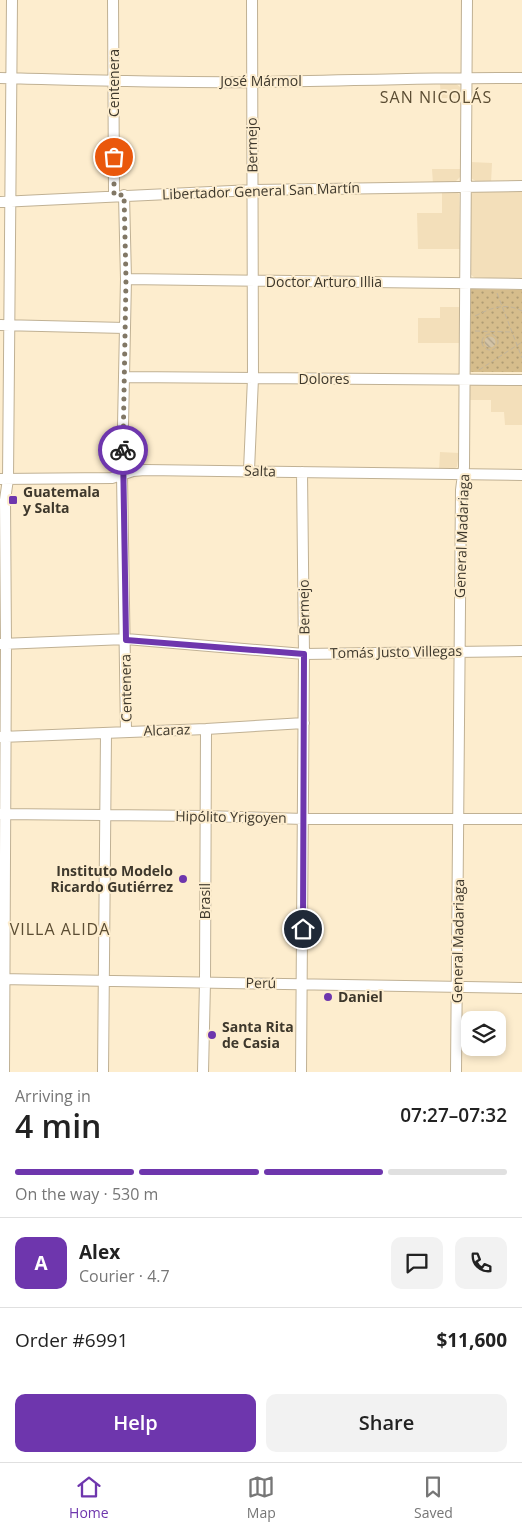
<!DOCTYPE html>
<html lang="en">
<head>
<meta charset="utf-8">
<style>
	:root { --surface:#fff; --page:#f2f2f2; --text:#222; --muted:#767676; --line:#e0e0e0; --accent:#6e36ad }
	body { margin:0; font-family:"Open Sans",sans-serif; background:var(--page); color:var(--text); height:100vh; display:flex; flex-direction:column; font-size:19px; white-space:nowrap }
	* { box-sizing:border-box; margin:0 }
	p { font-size:16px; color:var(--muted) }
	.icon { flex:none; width:28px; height:28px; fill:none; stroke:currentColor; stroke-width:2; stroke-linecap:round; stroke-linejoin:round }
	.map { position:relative; height:1072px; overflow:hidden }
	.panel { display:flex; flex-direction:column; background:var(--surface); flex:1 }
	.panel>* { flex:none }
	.controls { position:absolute; left:461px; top:1011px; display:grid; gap:10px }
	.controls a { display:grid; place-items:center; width:45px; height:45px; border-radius:10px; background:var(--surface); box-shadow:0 2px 8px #0003; font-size:25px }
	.pin { position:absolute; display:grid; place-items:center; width:42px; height:42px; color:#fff; margin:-21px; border:2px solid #fff; border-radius:50%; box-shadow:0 1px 5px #0007 }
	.courier { position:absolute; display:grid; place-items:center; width:50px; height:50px; margin:-25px; border:4px solid #6e36ad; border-radius:50%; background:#fff; color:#222; box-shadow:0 1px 6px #0007 }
	.summary em { font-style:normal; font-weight:600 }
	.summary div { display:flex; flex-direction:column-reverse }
	.summary { display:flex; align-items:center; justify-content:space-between; height:85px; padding:0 15px }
	h1 { font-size:32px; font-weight:600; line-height:38px }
	.bar { display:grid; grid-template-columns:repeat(4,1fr); gap:8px 5px; align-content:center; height:60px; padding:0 15px }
	.bar i { height:6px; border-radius:4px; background:var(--line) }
	.bar .on { background:var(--accent) }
	.bar p { grid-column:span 4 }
	.line { display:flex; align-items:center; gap:12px; padding:0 15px; border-top:1px solid var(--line) }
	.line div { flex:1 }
	.round { display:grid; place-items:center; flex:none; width:52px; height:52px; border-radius:10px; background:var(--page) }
	.cta { display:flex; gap:10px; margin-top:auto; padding:10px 15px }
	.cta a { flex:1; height:58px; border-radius:10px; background:var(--accent); color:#fff; font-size:20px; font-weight:600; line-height:58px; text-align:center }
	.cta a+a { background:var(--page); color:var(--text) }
	.tabs { display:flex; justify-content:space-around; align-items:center; height:70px; border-top:1px solid var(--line); background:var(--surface); font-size:14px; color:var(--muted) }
	.tabs a { display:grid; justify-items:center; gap:2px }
	.tabs .on { color:var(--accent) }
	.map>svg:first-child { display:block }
</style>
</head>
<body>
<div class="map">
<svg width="522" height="1072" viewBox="0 0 522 1072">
	<defs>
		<pattern id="park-dots" width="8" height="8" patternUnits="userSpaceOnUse" patternTransform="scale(1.25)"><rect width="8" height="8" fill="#d6bd8c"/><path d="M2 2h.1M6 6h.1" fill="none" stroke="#af9b73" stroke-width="1.8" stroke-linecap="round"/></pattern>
		<pattern id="building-back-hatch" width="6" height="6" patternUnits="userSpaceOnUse" patternTransform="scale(1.25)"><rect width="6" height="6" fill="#d4c4a6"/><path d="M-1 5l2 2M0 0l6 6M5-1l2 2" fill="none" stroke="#ada087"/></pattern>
	</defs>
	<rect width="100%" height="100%" fill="#fdedce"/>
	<path fill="#f3dfba" d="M 455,83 L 460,87 L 461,98 L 441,98 L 440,84 Z
		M 470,162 L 492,163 L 491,183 L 477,182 L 471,178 Z
		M 432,169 L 462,169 L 461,176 L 454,183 L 433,184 Z
		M 442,191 L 457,192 L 459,194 L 460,249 L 418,249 L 417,213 L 442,213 Z
		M 474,191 L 522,191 L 522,280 L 476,279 L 468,272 L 469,197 Z
		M 440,307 L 460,307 L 460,343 L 418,343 L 418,318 L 440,318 Z
		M 471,385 L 522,385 L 522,425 L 505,425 L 504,412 L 491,412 L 491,400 L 467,400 L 469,386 Z
		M 440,452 L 459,453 L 457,467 L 451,470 L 439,470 Z"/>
	<path fill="url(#park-dots)" d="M 468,289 L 522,290 L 522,372 L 468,372 Z"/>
	<path fill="url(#building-back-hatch)" d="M484.5 342a5.5 5.5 0 1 1 11 0a5.5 5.5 0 1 1-11 0Z"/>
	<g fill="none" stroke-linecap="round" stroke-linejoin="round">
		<g stroke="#c0b194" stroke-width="12">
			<path id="minor" d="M 113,0 L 114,195
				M 0,78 C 84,80 169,83 253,82 C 343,81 432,77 522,78
				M 124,195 L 126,279 L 122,474 L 126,732
				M 0,202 L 253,190 L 522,186
				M 126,279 L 522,284
				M 0,325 L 125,328
				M 125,377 L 522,380
				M 249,470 L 253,378 L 252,0
				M 0,479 L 112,478 L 133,471 L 145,470 L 522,475
				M 1,644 L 126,639 L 304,654 L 522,651
				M 1,737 L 206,729 L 304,723
				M 1,814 L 205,816 L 304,819 L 522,819
				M 0,979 L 522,988
				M 4,1072 L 6,644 L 5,500 L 8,479 L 12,0
				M 103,1072 L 106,733
				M 203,1072 L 205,982 L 206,729
				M 301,1072 L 304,654 L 302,472
				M 456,1072 L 461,490 L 464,467 L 467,0"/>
		</g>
		<path stroke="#c2b59c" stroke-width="1" stroke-dasharray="5 2.5" stroke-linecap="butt" d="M 497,293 L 522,358
			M 475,316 C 491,308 505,302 522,311
			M 475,331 L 511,332
			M482 342a8 8 0 1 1 16 0a8 8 0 1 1-16 0Z
			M 479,370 L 522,342"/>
		<use href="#minor" stroke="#fff" stroke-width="10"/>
	</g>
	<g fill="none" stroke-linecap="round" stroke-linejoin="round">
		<path stroke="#817765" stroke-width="5" stroke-dasharray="0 9" d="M 114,157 L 114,195 L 124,195 L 126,279 L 123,450"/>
		<path stroke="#6e36ad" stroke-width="6" d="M 123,450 L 126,640 L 304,654 L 303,929"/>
	</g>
	<g fill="#6e36ad" stroke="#fdedce" stroke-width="2">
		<rect x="8" y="495" width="10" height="10" rx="2.5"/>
		<circle cx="183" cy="879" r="5"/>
		<circle cx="328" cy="997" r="5"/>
		<circle cx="212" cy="1035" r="5"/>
	</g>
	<g text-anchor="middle" stroke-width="4" stroke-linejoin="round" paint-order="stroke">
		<g font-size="14" fill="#3e382c" stroke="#fdedce">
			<text x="261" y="86">José Mármol</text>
			<text transform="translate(114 83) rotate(-90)" y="5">Centenera</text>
			<text transform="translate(252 145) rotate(-91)" y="5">Bermejo</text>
			<text transform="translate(261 191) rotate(-2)" y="5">Libertador General San Martín</text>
			<text x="324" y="287">Doctor Arturo Illia</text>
			<text x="324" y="384">Dolores</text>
			<text transform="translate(260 471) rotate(2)" y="5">Salta</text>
			<text transform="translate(462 536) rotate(-88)" y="5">General Madariaga</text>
			<text transform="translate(304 607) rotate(-91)" y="5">Bermejo</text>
			<text transform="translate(396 652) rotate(-1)" y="5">Tomás Justo Villegas</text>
			<text transform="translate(126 688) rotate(-91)" y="5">Centenera</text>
			<text transform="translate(167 730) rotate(-2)" y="5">Alcaraz</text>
			<text transform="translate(231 817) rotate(1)" y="5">Hipólito Yrigoyen</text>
			<text transform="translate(205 901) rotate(-90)" y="5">Brasil</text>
			<text transform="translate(458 941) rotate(-89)" y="5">General Madariaga</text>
			<text transform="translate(261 983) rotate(1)" y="5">Perú</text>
		</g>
		<g font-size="14" font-weight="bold" fill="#3e382c" stroke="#fdedce" text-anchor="start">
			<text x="23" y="497">Guatemala<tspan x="23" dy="16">y Salta</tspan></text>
			<text x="173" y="876" text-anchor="end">Instituto Modelo<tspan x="173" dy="16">Ricardo Gutiérrez</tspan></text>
			<text x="338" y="1002">Daniel</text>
			<text x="222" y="1032">Santa Rita<tspan x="222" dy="16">de Casia</tspan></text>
		</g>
		<g font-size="16" letter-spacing="1" fill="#5b4d33" stroke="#fdedce">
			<text x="436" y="103">SAN NICOLÁS</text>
			<text x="60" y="935">VILLA ALIDA</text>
		</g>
	</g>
</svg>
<div class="controls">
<a><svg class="icon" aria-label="layers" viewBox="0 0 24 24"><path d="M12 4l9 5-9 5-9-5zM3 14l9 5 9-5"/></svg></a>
</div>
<div class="pin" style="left:114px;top:157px;background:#ea580c"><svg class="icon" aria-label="bag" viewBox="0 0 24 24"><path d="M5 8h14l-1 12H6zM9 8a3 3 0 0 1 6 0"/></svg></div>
<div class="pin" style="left:303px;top:929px;background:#1f2937"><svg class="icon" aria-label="home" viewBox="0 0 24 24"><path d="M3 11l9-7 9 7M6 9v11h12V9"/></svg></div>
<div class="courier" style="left:123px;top:450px"><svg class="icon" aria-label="bike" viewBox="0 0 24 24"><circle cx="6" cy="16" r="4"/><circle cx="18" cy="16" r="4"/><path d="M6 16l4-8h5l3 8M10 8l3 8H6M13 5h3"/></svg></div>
</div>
<section class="panel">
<div class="summary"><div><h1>4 min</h1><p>Arriving in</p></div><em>07:27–07:32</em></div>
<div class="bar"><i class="on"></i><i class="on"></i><i class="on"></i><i></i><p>On the way · 530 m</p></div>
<div class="line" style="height:90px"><b class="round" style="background:var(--accent);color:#fff">A</b><div><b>Alex</b><p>Courier · 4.7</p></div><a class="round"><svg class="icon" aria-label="chat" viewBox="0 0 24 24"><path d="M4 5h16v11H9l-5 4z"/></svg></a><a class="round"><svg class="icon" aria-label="phone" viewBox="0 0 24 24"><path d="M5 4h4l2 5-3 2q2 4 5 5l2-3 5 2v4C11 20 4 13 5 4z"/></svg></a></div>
<div class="line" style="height:65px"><div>Order #6991</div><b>$11,600</b></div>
<div class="cta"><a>Help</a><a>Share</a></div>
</section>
<nav class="tabs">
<a class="on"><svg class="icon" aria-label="home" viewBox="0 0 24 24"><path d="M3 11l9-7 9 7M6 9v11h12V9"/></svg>Home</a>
<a><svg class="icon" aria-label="map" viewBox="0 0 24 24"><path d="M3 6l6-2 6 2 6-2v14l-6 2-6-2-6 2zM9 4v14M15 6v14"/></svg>Map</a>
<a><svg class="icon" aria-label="saved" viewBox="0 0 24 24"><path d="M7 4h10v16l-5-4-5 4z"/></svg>Saved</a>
</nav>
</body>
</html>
